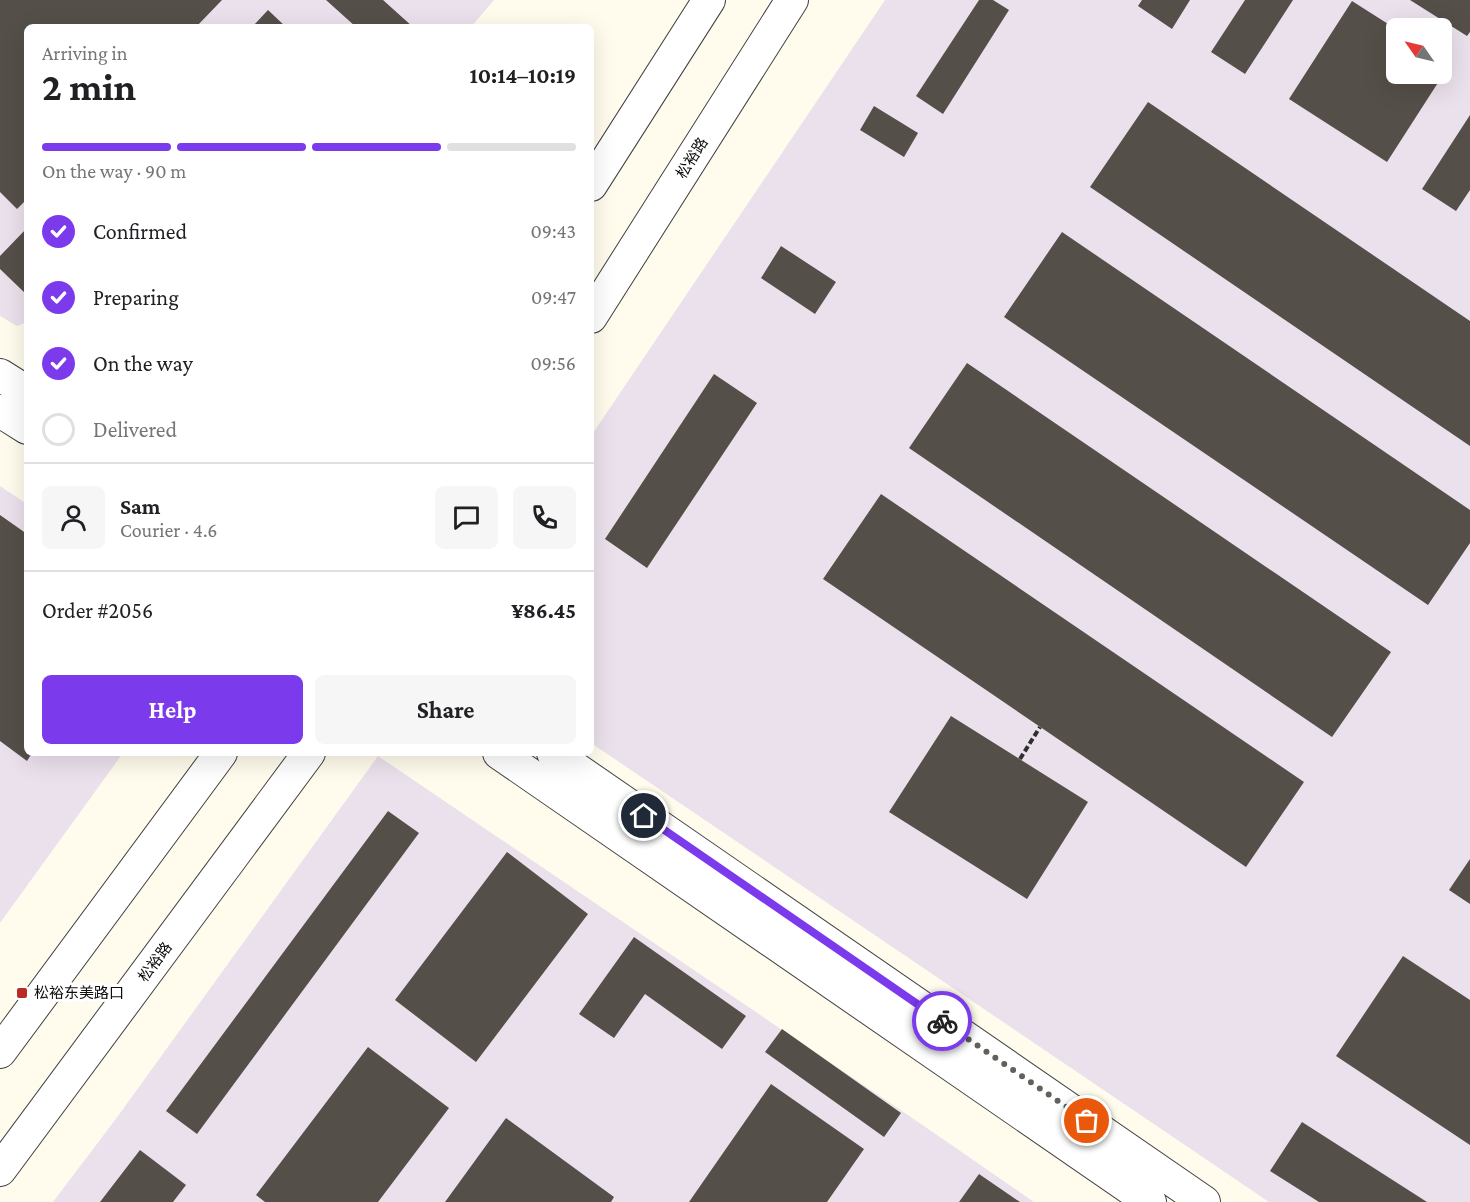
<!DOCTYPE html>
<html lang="en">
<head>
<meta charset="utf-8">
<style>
	:root { --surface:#fff; --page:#f6f6f6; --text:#202124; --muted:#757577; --line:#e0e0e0; --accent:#7c3aed }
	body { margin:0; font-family:"Crimson Pro","Noto Sans SC",serif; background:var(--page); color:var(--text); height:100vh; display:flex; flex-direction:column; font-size:22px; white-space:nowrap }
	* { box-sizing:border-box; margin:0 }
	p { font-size:20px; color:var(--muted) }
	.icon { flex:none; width:33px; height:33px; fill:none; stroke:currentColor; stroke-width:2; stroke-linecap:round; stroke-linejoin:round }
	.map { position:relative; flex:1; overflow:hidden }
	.side { position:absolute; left:24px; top:24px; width:570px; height:732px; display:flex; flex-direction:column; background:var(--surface); border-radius:9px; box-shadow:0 6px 24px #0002 }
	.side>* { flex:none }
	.needle { width:39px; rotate:304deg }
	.buttons { position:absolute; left:1386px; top:18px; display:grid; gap:12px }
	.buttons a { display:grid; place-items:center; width:66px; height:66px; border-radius:9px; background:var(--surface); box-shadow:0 6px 24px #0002; font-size:30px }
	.pin { position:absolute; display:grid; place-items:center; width:51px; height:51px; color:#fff; margin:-26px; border:3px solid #fff; border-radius:50%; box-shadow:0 2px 6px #0007 }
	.courier { position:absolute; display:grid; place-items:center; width:60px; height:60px; margin:-30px; border:4px solid #7c3aed; border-radius:50%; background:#fff; color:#222; box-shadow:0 2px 8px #0007 }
	.head em { font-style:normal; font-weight:700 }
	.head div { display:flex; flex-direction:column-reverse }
	.head { display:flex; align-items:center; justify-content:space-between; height:102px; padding:0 18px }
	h1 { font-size:39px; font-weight:700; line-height:45px }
	.bar { display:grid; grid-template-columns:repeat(4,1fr); gap:9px 6px; align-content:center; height:72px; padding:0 18px }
	.bar i { height:8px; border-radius:4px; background:var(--line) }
	.bar .on { background:var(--accent) }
	.bar p { grid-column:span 4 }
	.line { display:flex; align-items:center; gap:15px; padding:0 18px; border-top:2px solid var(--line) }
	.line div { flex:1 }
	.round { display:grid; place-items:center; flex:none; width:63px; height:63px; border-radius:9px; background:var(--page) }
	ol { padding:0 18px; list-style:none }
	li { display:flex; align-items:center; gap:18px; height:66px }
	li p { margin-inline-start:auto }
	li .icon { padding:6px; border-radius:50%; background:var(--accent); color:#fff; stroke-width:4 }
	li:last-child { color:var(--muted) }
	li i { width:33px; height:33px; border:3px solid var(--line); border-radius:50% }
	.action { display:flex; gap:12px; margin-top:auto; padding:12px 18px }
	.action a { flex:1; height:69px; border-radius:9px; background:var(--accent); color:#fff; font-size:24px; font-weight:700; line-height:69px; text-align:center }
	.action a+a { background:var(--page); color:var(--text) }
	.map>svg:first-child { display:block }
</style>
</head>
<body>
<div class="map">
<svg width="1470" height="1202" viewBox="0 0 1470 1202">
	<rect width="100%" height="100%" fill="#fffced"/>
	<path fill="#ebe1ec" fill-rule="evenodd" d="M 0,0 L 494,0 L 471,27 L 27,27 L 27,322 L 17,326 L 0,316 Z
		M 885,0 L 1470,0 L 1470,1202 L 1269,1202 L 591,743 L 591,436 ZM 1396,28 L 1442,28 L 1442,74 L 1396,74 Z
		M 0,486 L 27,504 L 27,753 L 123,753 L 0,923 Z
		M 378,756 L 924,1126 L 1034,1202 L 53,1202 L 118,1116 Z"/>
	<path fill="#554f49" d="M 0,0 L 222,0 L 196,27 L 27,27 L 27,199 L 17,209 L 0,192 Z
		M 326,0 L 383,0 L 413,27 L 356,27 Z
		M 979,0 L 993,0 L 1009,10 L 943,114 L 916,96 Z
		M 1142,0 L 1190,0 L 1172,29 L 1138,6 Z
		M 1245,0 L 1293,0 L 1245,74 L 1211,52 Z
		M 1410,0 L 1470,0 L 1470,32 L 1467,36 Z
		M 1352,1 L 1396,29 L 1396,74 L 1442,74 L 1442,58 L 1450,64 L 1387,162 L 1289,99 Z
		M 268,10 L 286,27 L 252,27 Z
		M 1148,102 L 1470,321 L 1470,446 L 1090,187 Z
		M 874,106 L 918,133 L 904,157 L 860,130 Z
		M 1470,115 L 1470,190 L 1456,211 L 1422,189 Z
		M 27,228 L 27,295 L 0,269 L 0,256 Z
		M 1062,232 L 1470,510 L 1470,543 L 1428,605 L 1004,317 Z
		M 781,246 L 836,282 L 815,314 L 761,278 Z
		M 967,363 L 1391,652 L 1332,737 L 909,448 Z
		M 714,374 L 757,403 L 647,568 L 605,539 Z
		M 881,494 L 1304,782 L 1246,867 L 823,579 Z
		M 0,515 L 27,534 L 27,753 L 32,753 L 27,761 L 0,741 Z
		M 951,716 L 1088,802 L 1027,899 L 889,812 Z
		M 388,811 L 419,833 L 197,1134 L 166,1111 Z
		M 507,852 L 588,914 L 476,1062 L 395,1000 Z
		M 1470,859 L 1470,904 L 1449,890 Z
		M 634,937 L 746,1016 L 722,1049 L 645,994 L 614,1038 L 579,1014 Z
		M 1403,956 L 1470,1000 L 1470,1145 L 1336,1056 Z
		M 782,1029 L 901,1113 L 884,1137 L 765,1052 Z
		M 368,1047 L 449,1108 L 378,1202 L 265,1202 L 256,1195 Z
		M 771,1084 L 864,1149 L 827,1202 L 689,1202 Z
		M 506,1118 L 614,1197 L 611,1202 L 445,1202 Z
		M 1302,1122 L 1427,1202 L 1319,1202 L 1270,1171 Z
		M 140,1150 L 186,1185 L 173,1202 L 100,1202 Z
		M 979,1174 L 1020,1202 L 959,1202 Z"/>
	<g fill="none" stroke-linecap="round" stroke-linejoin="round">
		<g stroke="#404040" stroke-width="34">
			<path id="minor" d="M 591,185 L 709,0
				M 591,317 L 792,0
				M 0,375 L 27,392
				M 0,411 L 27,428
				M 499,753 L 1150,1202
				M 553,753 L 1204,1202
				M 0,1052 L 221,753
				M 0,1170 L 309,753"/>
		</g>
		<path stroke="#2f2f2f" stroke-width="4" stroke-dasharray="6 3" stroke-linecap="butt" d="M 1020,759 L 1040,727"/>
		<use href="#minor" stroke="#fff" stroke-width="32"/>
	</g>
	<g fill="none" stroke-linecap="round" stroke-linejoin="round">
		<path stroke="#62615b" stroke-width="6" stroke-dasharray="0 10.8" d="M 942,1021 L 1087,1121"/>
		<path stroke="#7c3aed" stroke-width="8" d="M 644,816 L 942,1021"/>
	</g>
	<rect fill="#ba2a27" stroke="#fff" stroke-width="2" x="16" y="987" width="12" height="12" rx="3"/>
	<g text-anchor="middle" stroke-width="6" stroke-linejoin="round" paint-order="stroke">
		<g font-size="15" fill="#0d0d0d" stroke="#fff">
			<text transform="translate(692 158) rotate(-58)" y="5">松裕路</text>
			<text transform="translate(155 962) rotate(-53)" y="5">松裕路</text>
		</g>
		<g font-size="15" fill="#0d0d0d" stroke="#fff" text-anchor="start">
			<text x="34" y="998">松裕东美路口</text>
		</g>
	</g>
</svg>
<div class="buttons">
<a><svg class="needle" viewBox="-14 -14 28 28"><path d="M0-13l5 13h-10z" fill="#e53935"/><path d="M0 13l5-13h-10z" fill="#757577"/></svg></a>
</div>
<div class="pin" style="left:1087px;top:1121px;background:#ea580c"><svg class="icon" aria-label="bag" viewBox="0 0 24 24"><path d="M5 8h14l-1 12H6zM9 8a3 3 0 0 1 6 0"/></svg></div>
<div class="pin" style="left:644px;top:816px;background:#1f2937"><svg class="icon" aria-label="home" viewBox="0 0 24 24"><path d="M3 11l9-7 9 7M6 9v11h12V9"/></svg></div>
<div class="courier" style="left:942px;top:1021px"><svg class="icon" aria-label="bike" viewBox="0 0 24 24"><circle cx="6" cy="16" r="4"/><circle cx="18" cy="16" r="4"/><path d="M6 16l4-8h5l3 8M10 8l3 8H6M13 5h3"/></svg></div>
<section class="side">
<div class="head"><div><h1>2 min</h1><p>Arriving in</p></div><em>10:14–10:19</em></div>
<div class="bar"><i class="on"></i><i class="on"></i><i class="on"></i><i></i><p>On the way · 90 m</p></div>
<ol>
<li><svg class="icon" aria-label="check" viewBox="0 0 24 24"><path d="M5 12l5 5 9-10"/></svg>Confirmed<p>09:43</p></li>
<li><svg class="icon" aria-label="check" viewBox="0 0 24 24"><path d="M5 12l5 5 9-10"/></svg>Preparing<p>09:47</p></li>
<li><svg class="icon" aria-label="check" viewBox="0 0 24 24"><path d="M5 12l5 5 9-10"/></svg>On the way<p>09:56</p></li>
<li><i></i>Delivered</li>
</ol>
<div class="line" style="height:108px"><a class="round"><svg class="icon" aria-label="person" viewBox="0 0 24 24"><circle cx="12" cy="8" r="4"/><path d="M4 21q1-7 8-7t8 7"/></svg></a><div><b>Sam</b><p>Courier · 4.6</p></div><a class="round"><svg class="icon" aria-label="chat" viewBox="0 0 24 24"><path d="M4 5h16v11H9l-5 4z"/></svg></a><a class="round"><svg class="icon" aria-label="phone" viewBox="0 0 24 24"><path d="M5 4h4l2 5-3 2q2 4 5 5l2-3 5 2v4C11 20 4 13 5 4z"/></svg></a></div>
<div class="line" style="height:78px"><div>Order #2056</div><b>¥86.45</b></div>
<div class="action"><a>Help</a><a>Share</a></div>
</section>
</div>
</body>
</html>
